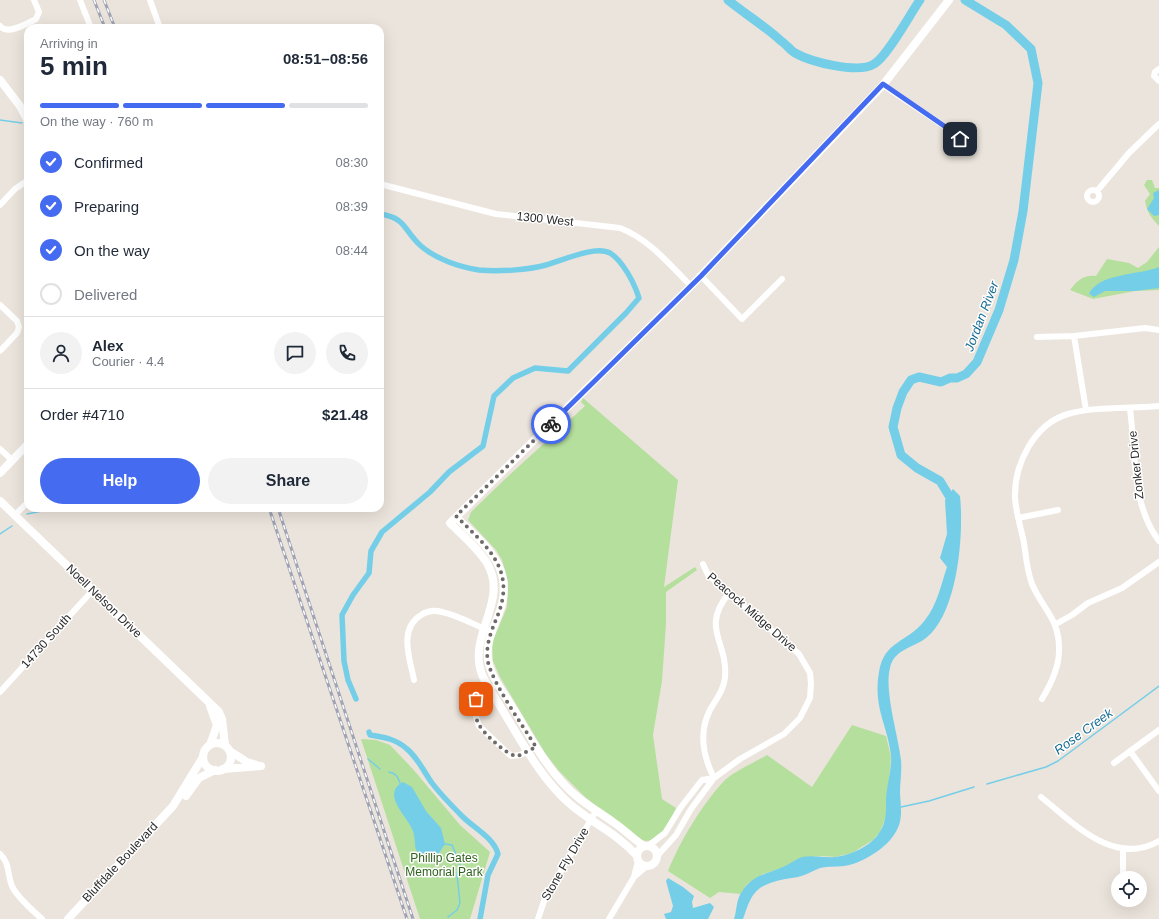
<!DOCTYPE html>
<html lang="en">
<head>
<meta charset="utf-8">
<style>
	:root { --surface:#fff; --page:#f2f2f3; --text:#1f2937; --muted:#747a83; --line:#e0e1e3; --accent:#456bf0 }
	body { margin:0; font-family:Arial,sans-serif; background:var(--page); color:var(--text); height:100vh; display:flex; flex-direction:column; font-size:15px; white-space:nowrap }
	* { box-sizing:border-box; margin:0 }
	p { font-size:13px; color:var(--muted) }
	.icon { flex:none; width:22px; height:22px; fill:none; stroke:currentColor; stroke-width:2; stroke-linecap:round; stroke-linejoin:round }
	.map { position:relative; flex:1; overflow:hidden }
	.drawer { position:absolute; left:24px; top:24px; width:360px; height:488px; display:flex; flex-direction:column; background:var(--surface); border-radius:12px; box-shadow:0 4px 16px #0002 }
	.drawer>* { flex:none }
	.controls { position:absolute; left:1111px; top:871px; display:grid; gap:8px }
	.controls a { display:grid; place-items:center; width:36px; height:36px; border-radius:50%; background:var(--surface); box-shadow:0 4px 16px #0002; font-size:20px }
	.pin { position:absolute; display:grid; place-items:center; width:34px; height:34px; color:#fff; margin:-17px; border-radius:8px; box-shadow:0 2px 6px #0006 }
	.courier { position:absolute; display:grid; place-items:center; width:40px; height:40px; margin:-20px; border:3px solid #456bf0; border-radius:50%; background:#fff; color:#222; box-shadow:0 1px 5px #0007 }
	.headline em { font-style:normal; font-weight:600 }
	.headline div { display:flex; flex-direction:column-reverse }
	.headline { display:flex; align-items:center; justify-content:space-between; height:68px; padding:0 16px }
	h1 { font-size:26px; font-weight:600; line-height:30px }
	.bar { display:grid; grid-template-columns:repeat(4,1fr); gap:6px 4px; align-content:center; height:48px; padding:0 16px }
	.bar i { height:5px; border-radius:3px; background:var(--line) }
	.bar .active { background:var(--accent) }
	.bar p { grid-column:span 4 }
	.line { display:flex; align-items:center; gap:10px; padding:0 16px; border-top:1px solid var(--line) }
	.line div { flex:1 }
	.round { display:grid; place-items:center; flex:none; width:42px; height:42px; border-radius:21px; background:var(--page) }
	ol { padding:0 16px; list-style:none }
	li { display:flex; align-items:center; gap:12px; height:44px }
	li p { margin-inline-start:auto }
	li .icon { padding:4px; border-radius:50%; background:var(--accent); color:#fff; stroke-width:4 }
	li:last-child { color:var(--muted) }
	li i { width:22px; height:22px; border:2px solid var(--line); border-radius:50% }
	.primary-button { display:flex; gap:8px; margin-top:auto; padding:8px 16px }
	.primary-button a { flex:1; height:46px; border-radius:24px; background:var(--accent); color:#fff; font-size:16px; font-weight:600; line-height:46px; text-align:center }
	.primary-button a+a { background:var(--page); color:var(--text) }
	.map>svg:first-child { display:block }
</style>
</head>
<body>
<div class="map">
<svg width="1159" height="919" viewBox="0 0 1159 919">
	<rect width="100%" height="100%" fill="#ebe4dc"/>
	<path fill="#b5df9c" d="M 1147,180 L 1152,180 L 1155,188 L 1159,188 L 1159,226 C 1150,216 1148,214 1145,201 L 1150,194 L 1144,185 Z
		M 1159,247 L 1159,290 L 1135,291 L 1093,299 L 1070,290 C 1078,280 1083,275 1096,276 L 1107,259 L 1129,263 L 1138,268 L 1147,262 Z
		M 583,398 L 678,480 L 664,587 L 695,567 L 697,570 L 666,592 L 666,624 L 662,681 L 653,735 L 662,799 L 676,808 C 670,821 658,848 639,839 L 585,797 L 559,771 L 545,753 L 500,677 L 493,661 L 492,643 L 507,607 L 508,581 L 502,560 L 496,550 L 468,520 L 471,512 L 504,480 L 585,406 L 581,402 Z
		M 852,725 L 886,736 L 891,757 L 886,817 L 880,832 L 873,840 L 852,853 L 835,857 L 822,856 L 801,858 L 785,867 L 763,874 L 747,884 L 741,894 L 719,892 L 710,898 L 668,871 C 680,841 703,803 725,780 C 736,770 754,763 767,755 L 812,787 Z
		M 361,739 L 376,740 L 390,745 L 412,768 L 460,825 L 490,852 L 470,919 L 420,919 Z"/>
	<path fill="#75cee8" d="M 1159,190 L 1159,215 L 1154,216 L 1147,209 L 1154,198 L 1153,193 Z
		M 1159,267 L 1159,288 L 1135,291 L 1105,291 L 1094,297 L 1089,294 C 1098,273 1140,275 1159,267 Z
		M 953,489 L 960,496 C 964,534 958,613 926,638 C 913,648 894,649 890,668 C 884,690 898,735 901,760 C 902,771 900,783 900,793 C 901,812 904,823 891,839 C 881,851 860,864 844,866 C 837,867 828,866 820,868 C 812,871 806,875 798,877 C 785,879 771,881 760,888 C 750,895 747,908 743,919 L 734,919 C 737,910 736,901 741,893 C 753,874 765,875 783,867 C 790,864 796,859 802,857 C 813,855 824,858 835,857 C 851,855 871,846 879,833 C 887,822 886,810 886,798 C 887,784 892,769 891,755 C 887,723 873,708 879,672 C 884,640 908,643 925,620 C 937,605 941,585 947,567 L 940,558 L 947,534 L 945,500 Z
		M 403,782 L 412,787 L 426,811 L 441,828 L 445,844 L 439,853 L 429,859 C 408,850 419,845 412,829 C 406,815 381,794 403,782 Z
		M 668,878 L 683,887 L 694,896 L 692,902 L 693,908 L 710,903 L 714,907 L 708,919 L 666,919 L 664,914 L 671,912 L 673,906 L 666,881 Z"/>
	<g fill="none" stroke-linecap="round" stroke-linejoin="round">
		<path stroke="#75cee8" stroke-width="1.5" d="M 0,120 L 22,123
			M 27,514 L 57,508
			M 0,534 L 12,526
			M 368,759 L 380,769
			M 389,772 C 396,773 398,777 400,783
			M 987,784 L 1046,767 L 1058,761 L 1159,686
			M 901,807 L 929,801 L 974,787
			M 445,844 L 452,845 L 460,864 L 457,875 L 460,903 L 457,910 L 448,917"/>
		<path stroke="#75cee8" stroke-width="5.5" d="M 356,699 L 348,680 L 344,661 L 342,615 L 353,595 L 369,573 L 371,551 L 382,532 L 430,492 L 449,472 L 483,446 L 494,396 L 513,378 L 535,368 L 568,371 L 626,313 L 639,298 C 635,285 631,277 623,266 C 620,262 615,256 610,253 C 595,245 561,261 546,265 C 528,270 498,272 479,270 C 459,267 436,259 421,246 C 403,230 407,218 380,214
			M 369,732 L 370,735 C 384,737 396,739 407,749 C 418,758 424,772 432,783 C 441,795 452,806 463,817 C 474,828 494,838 498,854 L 488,875 L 480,919"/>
		<path stroke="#75cee8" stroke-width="9" d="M 728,0 C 745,14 765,26 781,41 C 786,44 790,50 795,53 C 811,62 858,74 874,64 C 887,57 910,14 920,0
			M 954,504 L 940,481 L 917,468 L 901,455 L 893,427 L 897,408 L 903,392 L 911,380 L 919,377 L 941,382 L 950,378 L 957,378 L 966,374 L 977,362 L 999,310 L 1014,260 L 1023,211 L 1038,83 L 1031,49 L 1006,25 L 965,0"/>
		<path stroke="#fff" stroke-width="6" d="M 80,0 L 91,28
			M 150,0 L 160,28
			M 0,26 C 7,36 28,23 36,19 L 39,12 L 34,0
			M 1159,69 L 1155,72 L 1154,76 L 1159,81
			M 883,85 L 953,132 L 960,139 L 962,146
			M 380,184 L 496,214 L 620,228 C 649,239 670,265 691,286
			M1087 196a6 6 0 1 1 12 0a6 6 0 1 1-12 0Z
			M 1097,191 L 1129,153 L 1159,124
			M 0,205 L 15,189 L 28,180
			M 701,276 L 742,319 L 782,279
			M 0,305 L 17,321 L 19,327 L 17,333 L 0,351
			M 1074,336 L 1086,410
			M 1037,337 L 1074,336 L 1145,328 L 1159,330
			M 1130,409 C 1136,453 1131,504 1159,541
			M 0,449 L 12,460
			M 15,515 L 28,502
			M 1018,518 L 1058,510
			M 1056,624 L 1072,615 L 1088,603 L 1122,588 L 1159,562
			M 414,680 C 410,659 398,629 421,615 C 427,611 435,610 442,612 C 457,615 473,624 487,630
			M 493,687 L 477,699 L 476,717 L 479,726 L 511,756 L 520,755 L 536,747
			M 0,692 L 93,590
			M 1042,699 C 1051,684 1059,668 1059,651 C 1060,619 1043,610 1032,584 C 1027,571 1026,556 1024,543 C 1021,528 1016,513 1015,498 C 1014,464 1034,424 1068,414 C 1095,406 1130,409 1159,406
			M 1130,751 L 1159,791
			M 1114,763 L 1159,730
			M 714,778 C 703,756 698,733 710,710 C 716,699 724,690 725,677 C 728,641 700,629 729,593
			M 1041,797 C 1074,823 1113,867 1159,841
			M 648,846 L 665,833 L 681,807 L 702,780 L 714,778
			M 0,854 C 10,863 7,874 12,886 C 16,896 33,911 42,919
			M 657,856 L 676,835 L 691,809 L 714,778 L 740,759 L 784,734 L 800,718 L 810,698 L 811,683 L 810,673 L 799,654 L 708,575 L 703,564
			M 634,877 L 638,861
			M 1123,878 L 1123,849
			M 1123,901 L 1123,900
			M 538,919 L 545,898 L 596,811
			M 609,919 L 634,877 L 647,866"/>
		<path stroke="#fff" stroke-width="8" d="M 0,80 L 20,106 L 28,121
			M 0,473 L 28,444
			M 0,501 L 219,712 L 222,719 L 225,745
			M 456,517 C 487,547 517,569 498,616 C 492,631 486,644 488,660 C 491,678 504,693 513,708 C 528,733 542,760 561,781 C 576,799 595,809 613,822 C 624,829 633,839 644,846
			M 210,706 L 217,725 L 210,745
			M203 757a14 14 0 1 1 28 0a14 14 0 1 1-28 0Z
			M 230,751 L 247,762 L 257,765
			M 223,769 L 261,766
			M 186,796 L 199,778 L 215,770
			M637 856a10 10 0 1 1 20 0a10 10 0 1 1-20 0Z
			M 637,856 C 618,834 592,823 570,804 C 544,781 527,751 509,721 C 501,707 491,692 483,677 C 465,637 510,602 487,563 C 478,548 462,535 450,523 L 691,286 L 841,129 L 883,85 L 949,0
			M 68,919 L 173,806 L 203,757"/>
		<g stroke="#9fa3b3" stroke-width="3">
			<path id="rail" d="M 94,0 L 105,28
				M 104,0 L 115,28
				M 269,508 L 407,919
				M 278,508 L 413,919"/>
		</g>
		<use href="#rail" stroke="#fff" stroke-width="1.5" stroke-dasharray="4.5" stroke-linecap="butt"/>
	</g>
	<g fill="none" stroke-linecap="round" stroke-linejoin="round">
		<path stroke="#6e6b68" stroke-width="4" stroke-dasharray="0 7.2" d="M 476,699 C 475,706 475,717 478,723 C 482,732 508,757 518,756 L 536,747 C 523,726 493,684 488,662 C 485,646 491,632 497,617 C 517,569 487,547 456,516 L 551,424"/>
		<path stroke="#456bf0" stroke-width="5" d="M 551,424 L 701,276 L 883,84 L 953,132 L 960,139"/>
	</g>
	<g text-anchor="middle" stroke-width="3" stroke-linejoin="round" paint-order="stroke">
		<g font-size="12" fill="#2a2a2a" stroke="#fff">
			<text transform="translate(545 219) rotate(6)" y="4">1300 West</text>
			<text transform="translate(1136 465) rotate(-96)" y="4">Zonker Drive</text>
			<text transform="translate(104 601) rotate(44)" y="4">Noell Nelson Drive</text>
			<text transform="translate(752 612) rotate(41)" y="4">Peacock Midge Drive</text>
			<text transform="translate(46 641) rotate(-48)" y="4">14730 South</text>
			<text transform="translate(120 862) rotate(-47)" y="4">Bluffdale Boulevard</text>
			<text transform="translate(565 864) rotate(-60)" y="4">Stone Fly Drive</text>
		</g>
		<g font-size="12" fill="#2f621e" stroke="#fff">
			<text x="444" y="862">Phillip Gates<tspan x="444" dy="14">Memorial Park</tspan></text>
		</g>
		<g font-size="13" font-style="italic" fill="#156c93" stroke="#fff">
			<text transform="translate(981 316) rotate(-69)" y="5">Jordan River</text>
			<text transform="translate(1083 731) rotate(-36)" y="5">Rose Creek</text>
		</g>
	</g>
</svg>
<div class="controls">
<a><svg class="icon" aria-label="locate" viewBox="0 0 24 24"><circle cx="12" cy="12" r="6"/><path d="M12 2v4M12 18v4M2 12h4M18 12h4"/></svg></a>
</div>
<div class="pin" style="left:476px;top:699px;background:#ea580c"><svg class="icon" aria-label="bag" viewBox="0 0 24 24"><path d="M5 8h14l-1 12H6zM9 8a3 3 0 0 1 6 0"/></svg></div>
<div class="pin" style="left:960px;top:139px;background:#1f2937"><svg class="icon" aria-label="home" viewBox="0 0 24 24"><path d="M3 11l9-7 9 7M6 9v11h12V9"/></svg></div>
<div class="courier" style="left:551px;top:424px"><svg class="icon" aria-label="bike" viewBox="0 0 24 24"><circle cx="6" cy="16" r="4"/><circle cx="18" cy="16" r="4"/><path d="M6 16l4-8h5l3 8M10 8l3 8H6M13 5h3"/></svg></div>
<section class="drawer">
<div class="headline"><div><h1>5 min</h1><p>Arriving in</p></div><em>08:51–08:56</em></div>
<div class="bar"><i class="active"></i><i class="active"></i><i class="active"></i><i></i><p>On the way · 760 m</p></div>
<ol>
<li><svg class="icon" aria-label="check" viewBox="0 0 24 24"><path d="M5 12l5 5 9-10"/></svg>Confirmed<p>08:30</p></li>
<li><svg class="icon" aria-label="check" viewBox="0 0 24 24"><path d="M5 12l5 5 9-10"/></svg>Preparing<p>08:39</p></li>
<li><svg class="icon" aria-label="check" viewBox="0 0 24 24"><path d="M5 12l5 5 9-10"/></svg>On the way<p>08:44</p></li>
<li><i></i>Delivered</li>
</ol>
<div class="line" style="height:72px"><a class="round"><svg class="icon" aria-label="person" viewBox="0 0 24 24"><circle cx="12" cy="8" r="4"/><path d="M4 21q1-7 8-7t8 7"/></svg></a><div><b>Alex</b><p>Courier · 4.4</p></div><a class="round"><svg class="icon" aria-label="chat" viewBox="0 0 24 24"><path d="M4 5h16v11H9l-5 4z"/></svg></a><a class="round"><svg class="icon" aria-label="phone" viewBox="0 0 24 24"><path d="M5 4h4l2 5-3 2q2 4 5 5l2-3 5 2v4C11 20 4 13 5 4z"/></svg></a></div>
<div class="line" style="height:52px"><div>Order #4710</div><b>$21.48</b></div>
<div class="primary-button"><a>Help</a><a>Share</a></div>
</section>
</div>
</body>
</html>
